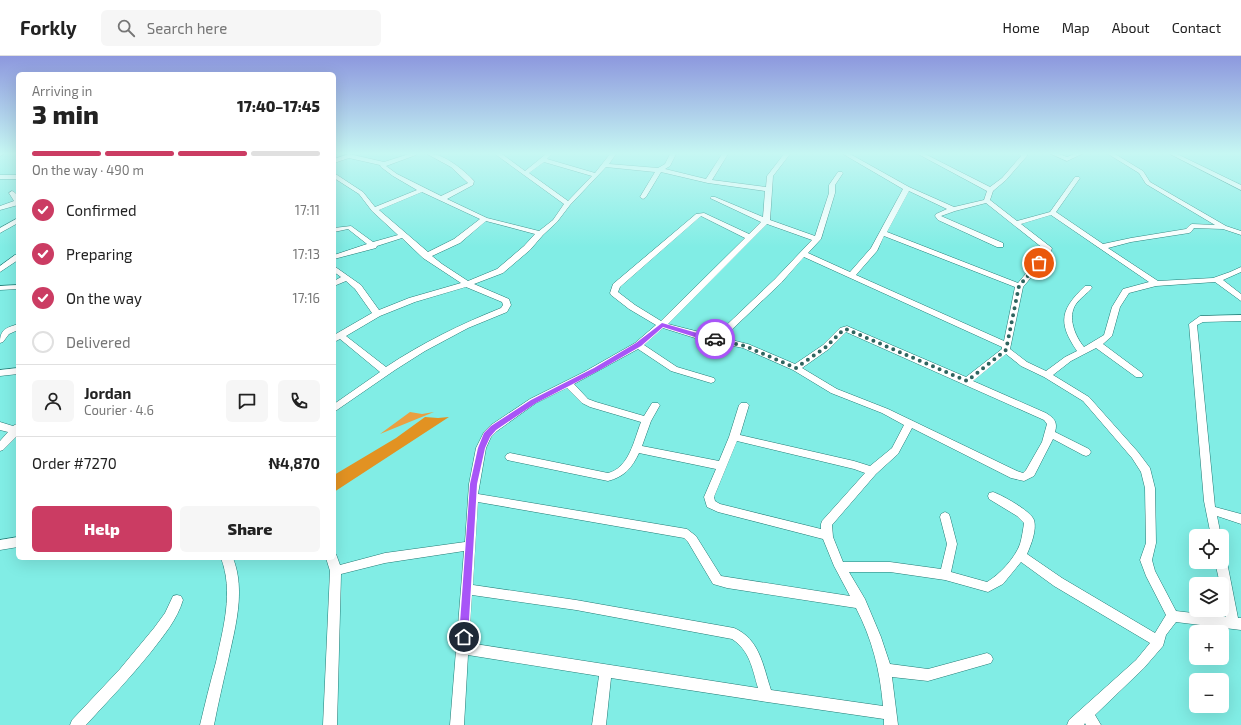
<!DOCTYPE html>
<html lang="en">
<head>
<meta charset="utf-8">
<style>
	:root { --surface:#fff; --page:#f6f6f6; --text:#222; --muted:#767676; --line:#e0e0e0; --accent:#cb3c63 }
	body { margin:0; font-family:"Exo 2",sans-serif; background:var(--page); color:var(--text); height:100vh; display:flex; flex-direction:column; font-size:15px; white-space:nowrap }
	* { box-sizing:border-box; margin:0 }
	p { font-size:13px; color:var(--muted) }
	.icon { flex:none; width:22px; height:22px; fill:none; stroke:currentColor; stroke-width:2; stroke-linecap:round; stroke-linejoin:round }
	.map { position:relative; flex:1; overflow:hidden }
	.details { position:absolute; left:16px; top:16px; width:320px; height:488px; display:flex; flex-direction:column; background:var(--surface); border-radius:6px; box-shadow:0 4px 16px #0002 }
	.details>* { flex:none }
	.fabs { position:absolute; left:1189px; top:473px; display:grid; gap:8px }
	.fabs a { display:grid; place-items:center; width:40px; height:40px; border-radius:6px; background:var(--surface); box-shadow:0 4px 16px #0002; font-size:20px }
	.pin { position:absolute; display:grid; place-items:center; width:34px; height:34px; color:#fff; margin:-17px; border:2px solid #fff; border-radius:50%; box-shadow:0 1px 4px #0007 }
	.courier { position:absolute; display:grid; place-items:center; width:40px; height:40px; margin:-20px; border:3px solid #a855f7; border-radius:50%; background:#fff; color:#222; box-shadow:0 1px 5px #0007 }
	.headline em { font-style:normal; font-weight:800 }
	.headline div { display:flex; flex-direction:column-reverse }
	.headline { display:flex; align-items:center; justify-content:space-between; height:68px; padding:0 16px }
	h1 { font-size:26px; font-weight:800; line-height:30px }
	.bar { display:grid; grid-template-columns:repeat(4,1fr); gap:6px 4px; align-content:center; height:48px; padding:0 16px }
	.bar i { height:5px; border-radius:3px; background:var(--line) }
	.bar .selected { background:var(--accent) }
	.bar p { grid-column:span 4 }
	.line { display:flex; align-items:center; gap:10px; padding:0 16px; border-top:1px solid var(--line) }
	.line div { flex:1 }
	.round { display:grid; place-items:center; flex:none; width:42px; height:42px; border-radius:6px; background:var(--page) }
	ol { padding:0 16px; list-style:none }
	li { display:flex; align-items:center; gap:12px; height:44px }
	li p { margin-inline-start:auto }
	li .icon { padding:4px; border-radius:50%; background:var(--accent); color:#fff; stroke-width:4 }
	li:last-child { color:var(--muted) }
	li i { width:22px; height:22px; border:2px solid var(--line); border-radius:50% }
	.button { display:flex; gap:8px; margin-top:auto; padding:8px 16px }
	.button a { flex:1; height:46px; border-radius:6px; background:var(--accent); color:#fff; font-size:16px; font-weight:800; line-height:46px; text-align:center }
	.button a+a { background:var(--page); color:var(--text) }
	header { display:flex; align-items:center; gap:24px; box-sizing:border-box; height:56px; padding:0 20px; background:var(--surface); border-bottom:1px solid var(--line) }
	header strong { font-size:19px }
	nav { display:flex; gap:22px; margin-inline-start:auto; font-size:14px }
	.search { width:280px; height:36px; background:var(--page); display:flex; align-items:center; gap:10px; box-sizing:border-box; padding:0 14px; border-radius:6px; color:var(--muted); font-size:15px }
	.map>svg:first-child { display:block }
</style>
</head>
<body>
<header>
<strong>Forkly</strong>
<div class="search"><svg class="icon" aria-label="search" viewBox="0 0 24 24"><circle cx="10" cy="10" r="6"/><path d="M15 15l6 6"/></svg>Search here</div>
<nav><a>Home</a><a>Map</a><a>About</a><a>Contact</a></nav>
</header>
<div class="map">
<svg width="1241" height="669" viewBox="0 0 1241 669">
	<rect width="100%" height="100%" fill="#81ede5"/>
	<path fill="#ea9f41" d="M 410,356 L 422,358 L 434,356 L 380,378 Z"/>
	<path fill="#e29222" d="M 425,361 L 438,362 L 449,361 L 334,436 L 334,419 L 396,382 Z"/>
	<g fill="none" stroke-linecap="round" stroke-linejoin="round">
		<g stroke="#237b75" stroke-width="1">
			<path id="minor" d="M 0,98 L 4,98 L 0,100 Z
				M 349,98 L 384,106 L 409,98 L 417,98 L 416,99 L 386,110 L 397,118 L 441,140 L 468,127 L 451,111 L 427,98 C 442,96 464,114 474,125 L 473,129 L 447,143 L 487,162 L 539,175 L 553,164 L 564,148 L 495,98 L 502,98 L 525,115 L 546,98 L 552,98 L 547,103 L 595,117 L 610,98 L 616,98 L 609,108 L 658,112 L 665,108 L 670,98 L 676,98 L 670,110 L 665,113 L 706,123 L 722,98 L 728,98 L 712,124 L 766,131 L 767,120 L 784,98 L 790,98 L 773,120 L 770,164 L 815,180 L 829,137 L 829,129 L 838,116 L 842,116 L 843,117 L 835,129 L 835,137 L 821,183 L 808,197 L 850,216 L 871,192 L 903,133 L 843,98 L 850,98 L 909,131 L 954,151 L 984,144 L 987,135 L 918,98 L 925,98 L 990,131 L 1002,122 L 1021,100 L 1019,98 L 1027,98 L 1027,100 L 1006,124 L 993,135 L 990,144 L 1017,165 L 1050,156 L 1075,121 L 1079,121 L 1080,122 L 1056,156 L 1103,188 L 1131,182 L 1186,173 L 1190,169 L 1192,168 L 1215,169 L 1146,128 L 1139,117 L 1108,98 L 1115,98 L 1143,115 L 1150,126 L 1226,170 L 1241,175 L 1241,179 L 1223,173 L 1194,172 L 1191,176 L 1189,177 L 1131,186 L 1108,192 L 1158,225 L 1213,222 L 1230,216 L 1241,211 L 1241,216 L 1223,224 L 1241,238 L 1241,245 L 1215,226 L 1156,230 L 1129,237 L 1120,251 L 1112,280 L 1103,288 L 1142,317 L 1143,319 L 1142,321 L 1136,321 L 1096,292 L 1071,305 L 1053,319 L 1089,341 L 1138,396 L 1150,412 L 1155,432 L 1156,487 L 1152,504 L 1155,515 L 1176,555 L 1226,561 L 1222,540 L 1222,528 L 1220,528 L 1215,506 L 1222,506 L 1222,501 L 1225,502 L 1227,506 L 1238,562 L 1241,562 L 1241,574 L 1176,566 L 1166,579 L 1163,590 L 1144,612 L 1095,659 L 1101,669 L 1086,669 L 1085,667 L 1084,669 L 1067,669 L 1069,664 L 1136,604 L 1150,587 L 1054,530 L 1021,506 L 1003,528 L 988,536 L 945,524 L 890,516 L 849,516 L 865,543 L 881,581 L 890,608 L 928,613 L 987,597 L 991,599 L 993,603 L 991,607 L 928,625 L 892,621 L 898,669 L 884,669 L 884,663 L 767,646 L 611,622 L 606,669 L 592,669 L 599,620 L 468,599 L 464,669 L 450,669 L 464,495 L 385,507 L 341,518 L 337,669 L 323,669 L 330,515 L 326,502 L 334,502 L 334,498 L 336,498 L 340,509 L 385,497 L 465,486 L 469,428 L 476,392 L 484,376 L 491,369 L 530,343 L 584,316 L 635,287 L 656,269 L 629,253 L 611,239 L 610,237 L 613,228 L 696,158 L 704,157 L 749,178 L 761,166 L 710,142 L 711,141 L 715,141 L 763,161 L 765,135 L 708,127 L 661,116 L 646,141 L 643,143 L 640,141 L 655,116 L 606,111 L 570,149 L 557,166 L 543,179 L 530,194 L 503,217 L 474,228 L 509,243 L 511,249 L 507,256 L 468,272 L 425,295 L 395,314 L 334,356 L 334,348 L 380,316 L 340,283 L 334,286 L 334,279 L 372,257 L 355,233 L 346,225 L 334,230 L 334,225 L 341,221 L 334,216 L 334,210 L 361,229 L 379,254 L 409,242 L 461,227 L 423,202 L 402,182 L 377,190 L 376,192 L 334,203 L 334,199 L 367,188 L 348,173 L 334,176 L 334,172 L 351,170 L 373,186 L 398,179 L 372,155 L 359,138 L 334,122 L 334,117 L 363,136 L 375,151 L 417,134 L 393,120 L 381,111 L 380,109 L 349,102 L 334,107 L 334,103 ZM 544,106 L 592,120 L 568,145 L 529,117 ZM 909,135 L 947,153 L 936,158 L 935,160 L 938,164 L 997,191 L 1003,191 L 1003,187 L 941,160 L 955,155 L 986,147 L 1044,193 L 1043,197 L 1018,227 L 887,176 ZM 422,136 L 480,163 L 454,183 L 428,196 L 379,154 ZM 1051,159 L 1149,226 L 1123,233 L 1112,251 L 1104,279 L 1084,291 C 1075,280 1067,261 1076,248 C 1081,241 1087,238 1092,232 L 1091,230 L 1085,230 C 1061,253 1057,266 1077,295 L 1065,301 L 1046,315 L 1027,306 L 1010,293 L 1023,231 L 1050,199 L 1052,192 L 1021,168 ZM 701,160 L 745,182 L 661,265 L 635,249 L 618,236 L 620,231 ZM 486,165 L 535,178 L 524,190 L 497,213 L 468,225 L 442,208 L 432,200 L 460,187 ZM 767,168 L 812,184 L 775,223 L 715,280 L 668,268 ZM 884,180 L 1015,231 L 1004,285 L 856,219 L 877,195 ZM 804,201 L 1002,291 L 1002,293 L 966,321 L 847,270 L 840,272 L 823,289 L 795,308 L 748,288 L 723,282 L 781,227 ZM 466,231 L 502,246 L 503,249 L 501,252 C 461,268 422,287 386,311 L 346,280 L 380,260 L 415,246 ZM 663,272 L 695,282 L 743,292 L 793,314 L 831,337 L 882,357 L 904,369 L 892,392 L 870,410 L 854,405 L 740,379 L 749,349 L 747,347 L 741,347 L 739,349 L 729,381 L 719,405 L 642,390 L 651,365 L 660,349 L 658,347 L 652,347 L 644,360 L 596,346 L 588,343 L 574,328 L 638,293 L 671,315 L 711,327 L 714,326 L 715,324 L 714,322 L 677,311 L 644,289 ZM 846,276 L 1044,364 L 1047,368 L 1042,386 L 1026,414 L 1023,417 L 1017,415 L 888,353 L 837,333 L 802,312 L 829,293 ZM 1006,298 L 1021,310 L 1044,321 L 1083,345 L 1132,402 L 1141,416 L 1145,432 L 1146,487 L 1140,504 L 1146,520 L 1166,559 L 1155,577 L 1062,522 L 1027,498 C 1031,489 1037,474 1034,464 C 1031,455 1002,439 993,436 L 989,437 L 988,440 L 989,443 L 1017,460 L 1024,467 C 1023,474 1022,481 1020,488 C 1015,502 1000,518 987,526 L 951,516 L 957,488 L 950,461 L 949,458 L 945,456 L 941,458 L 940,461 L 947,488 L 941,513 L 890,506 L 843,506 L 833,481 L 832,469 L 876,418 L 898,398 L 912,372 L 1011,422 L 1024,425 L 1034,420 L 1053,383 L 1083,399 L 1086,400 L 1089,399 L 1091,396 L 1089,393 L 1055,376 C 1058,366 1054,362 1046,357 L 973,325 ZM 567,332 L 582,347 L 590,351 L 641,366 C 634,384 629,412 608,417 L 510,397 L 507,398 L 505,401 L 507,404 L 608,425 C 624,421 632,412 639,397 L 716,413 L 704,441 L 707,451 L 718,456 L 823,483 L 834,510 L 850,540 L 721,520 L 696,480 L 687,473 L 478,438 L 486,392 L 491,381 L 497,375 L 536,347 ZM 737,385 L 854,413 L 865,417 L 822,465 L 821,468 L 821,473 L 720,448 L 715,445 L 714,441 ZM 478,446 L 684,482 L 688,486 L 713,528 L 727,532 L 856,552 C 872,583 880,614 883,650 L 771,634 C 763,610 760,583 734,572 L 576,544 L 473,529 ZM 472,539 L 576,554 L 732,583 C 750,595 752,612 758,632 L 469,587 Z
				M 1051,98 L 1059,98 L 1067,101 L 1074,98 L 1082,98 L 1067,105 Z
				M 1170,98 L 1177,98 L 1241,129 L 1241,134 Z
				M 0,119 L 18,119 L 18,123 L 0,123 Z
				M 12,135 C 18,137 18,143 18,149 L 0,154 L 0,150 L 14,145 L 9,137 Z
				M 18,162 L 18,167 L 0,177 L 0,172 Z
				M 15,199 L 18,199 L 18,204 L 0,216 L 0,210 Z
				M 18,229 L 18,233 L 0,234 L 0,230 Z
				M 1241,259 L 1241,265 L 1203,266 L 1197,269 L 1215,451 L 1241,458 L 1241,468 L 1217,460 L 1221,480 L 1211,480 L 1204,445 L 1189,268 L 1200,260 Z
				M 18,268 L 18,274 L 9,278 L 3,286 L 0,287 C 0,273 6,272 18,268 Z
				M 18,312 L 18,318 L 0,320 L 0,314 Z
				M 0,366 L 13,370 L 18,367 L 18,379 L 3,394 L 0,395 L 0,385 L 8,376 L 0,374 Z
				M 18,481 L 18,491 L 0,494 L 0,484 Z
				M 221,502 L 233,502 C 246,535 235,572 228,605 C 223,627 218,648 214,669 L 200,669 C 205,648 210,627 216,606 C 223,572 234,536 221,502 Z
				M 177,539 L 181,540 L 183,544 C 177,564 164,579 151,596 C 131,621 108,645 86,669 L 70,669 L 72,664 L 120,613 L 154,572 L 165,557 L 173,540 Z"/>
		</g>
		<use href="#minor" fill="#fff" fill-rule="evenodd"/>
	</g>
	<linearGradient id="sky" x2="0" y2="1"><stop stop-color="#8d98de"/><stop offset="0.51" stop-color="#c6f7f3"/><stop offset="1" stop-color="#c6f7f3" stop-opacity="0"/></linearGradient>
	<rect width="1241" height="191" fill="url(#sky)"/>
	<path fill="#a855f7" d="M 662,267 L 718,283 L 715,285 L 695,281 L 663,271 L 641,290 L 598,315 L 536,347 L 496,374 L 490,381 L 485,392 L 477,428 L 468,581 L 467,584 L 464,585 L 460,584 L 459,581 L 470,428 L 478,392 L 484,377 L 491,370 L 531,344 L 594,312 L 636,287 Z"/>
	<g fill="none" stroke-linecap="round" stroke-linejoin="round">
		<path stroke="#2e635e" stroke-width="4" stroke-dasharray="0 7.2" d="M 715,283 L 745,290 L 796,312 L 826,291 L 843,274 L 846,273 L 967,325 L 1006,294 L 1019,230 L 1039,207"/>
	</g>
</svg>
<div class="fabs">
<a><svg class="icon" aria-label="locate" viewBox="0 0 24 24"><circle cx="12" cy="12" r="6"/><path d="M12 2v4M12 18v4M2 12h4M18 12h4"/></svg></a>
<a><svg class="icon" aria-label="layers" viewBox="0 0 24 24"><path d="M12 4l9 5-9 5-9-5zM3 14l9 5 9-5"/></svg></a>
<a>+</a>
<a>−</a>
</div>
<div class="pin" style="left:1039px;top:207px;background:#ea580c"><svg class="icon" aria-label="bag" viewBox="0 0 24 24"><path d="M5 8h14l-1 12H6zM9 8a3 3 0 0 1 6 0"/></svg></div>
<div class="pin" style="left:464px;top:581px;background:#1f2937"><svg class="icon" aria-label="home" viewBox="0 0 24 24"><path d="M3 11l9-7 9 7M6 9v11h12V9"/></svg></div>
<div class="courier" style="left:715px;top:283px"><svg class="icon" aria-label="car" viewBox="0 0 24 24"><path d="M5 17H2v-5l4-1 3-4h7l3 4 3 1v5h-3M9 17h6M6 11h13"/><circle cx="7" cy="17" r="2"/><circle cx="17" cy="17" r="2"/></svg></div>
<section class="details">
<div class="headline"><div><h1>3 min</h1><p>Arriving in</p></div><em>17:40–17:45</em></div>
<div class="bar"><i class="selected"></i><i class="selected"></i><i class="selected"></i><i></i><p>On the way · 490 m</p></div>
<ol>
<li><svg class="icon" aria-label="check" viewBox="0 0 24 24"><path d="M5 12l5 5 9-10"/></svg>Confirmed<p>17:11</p></li>
<li><svg class="icon" aria-label="check" viewBox="0 0 24 24"><path d="M5 12l5 5 9-10"/></svg>Preparing<p>17:13</p></li>
<li><svg class="icon" aria-label="check" viewBox="0 0 24 24"><path d="M5 12l5 5 9-10"/></svg>On the way<p>17:16</p></li>
<li><i></i>Delivered</li>
</ol>
<div class="line" style="height:72px"><a class="round"><svg class="icon" aria-label="person" viewBox="0 0 24 24"><circle cx="12" cy="8" r="4"/><path d="M4 21q1-7 8-7t8 7"/></svg></a><div><b>Jordan</b><p>Courier · 4.6</p></div><a class="round"><svg class="icon" aria-label="chat" viewBox="0 0 24 24"><path d="M4 5h16v11H9l-5 4z"/></svg></a><a class="round"><svg class="icon" aria-label="phone" viewBox="0 0 24 24"><path d="M5 4h4l2 5-3 2q2 4 5 5l2-3 5 2v4C11 20 4 13 5 4z"/></svg></a></div>
<div class="line" style="height:52px"><div>Order #7270</div><b>₦4,870</b></div>
<div class="button"><a>Help</a><a>Share</a></div>
</section>
</div>
</body>
</html>
